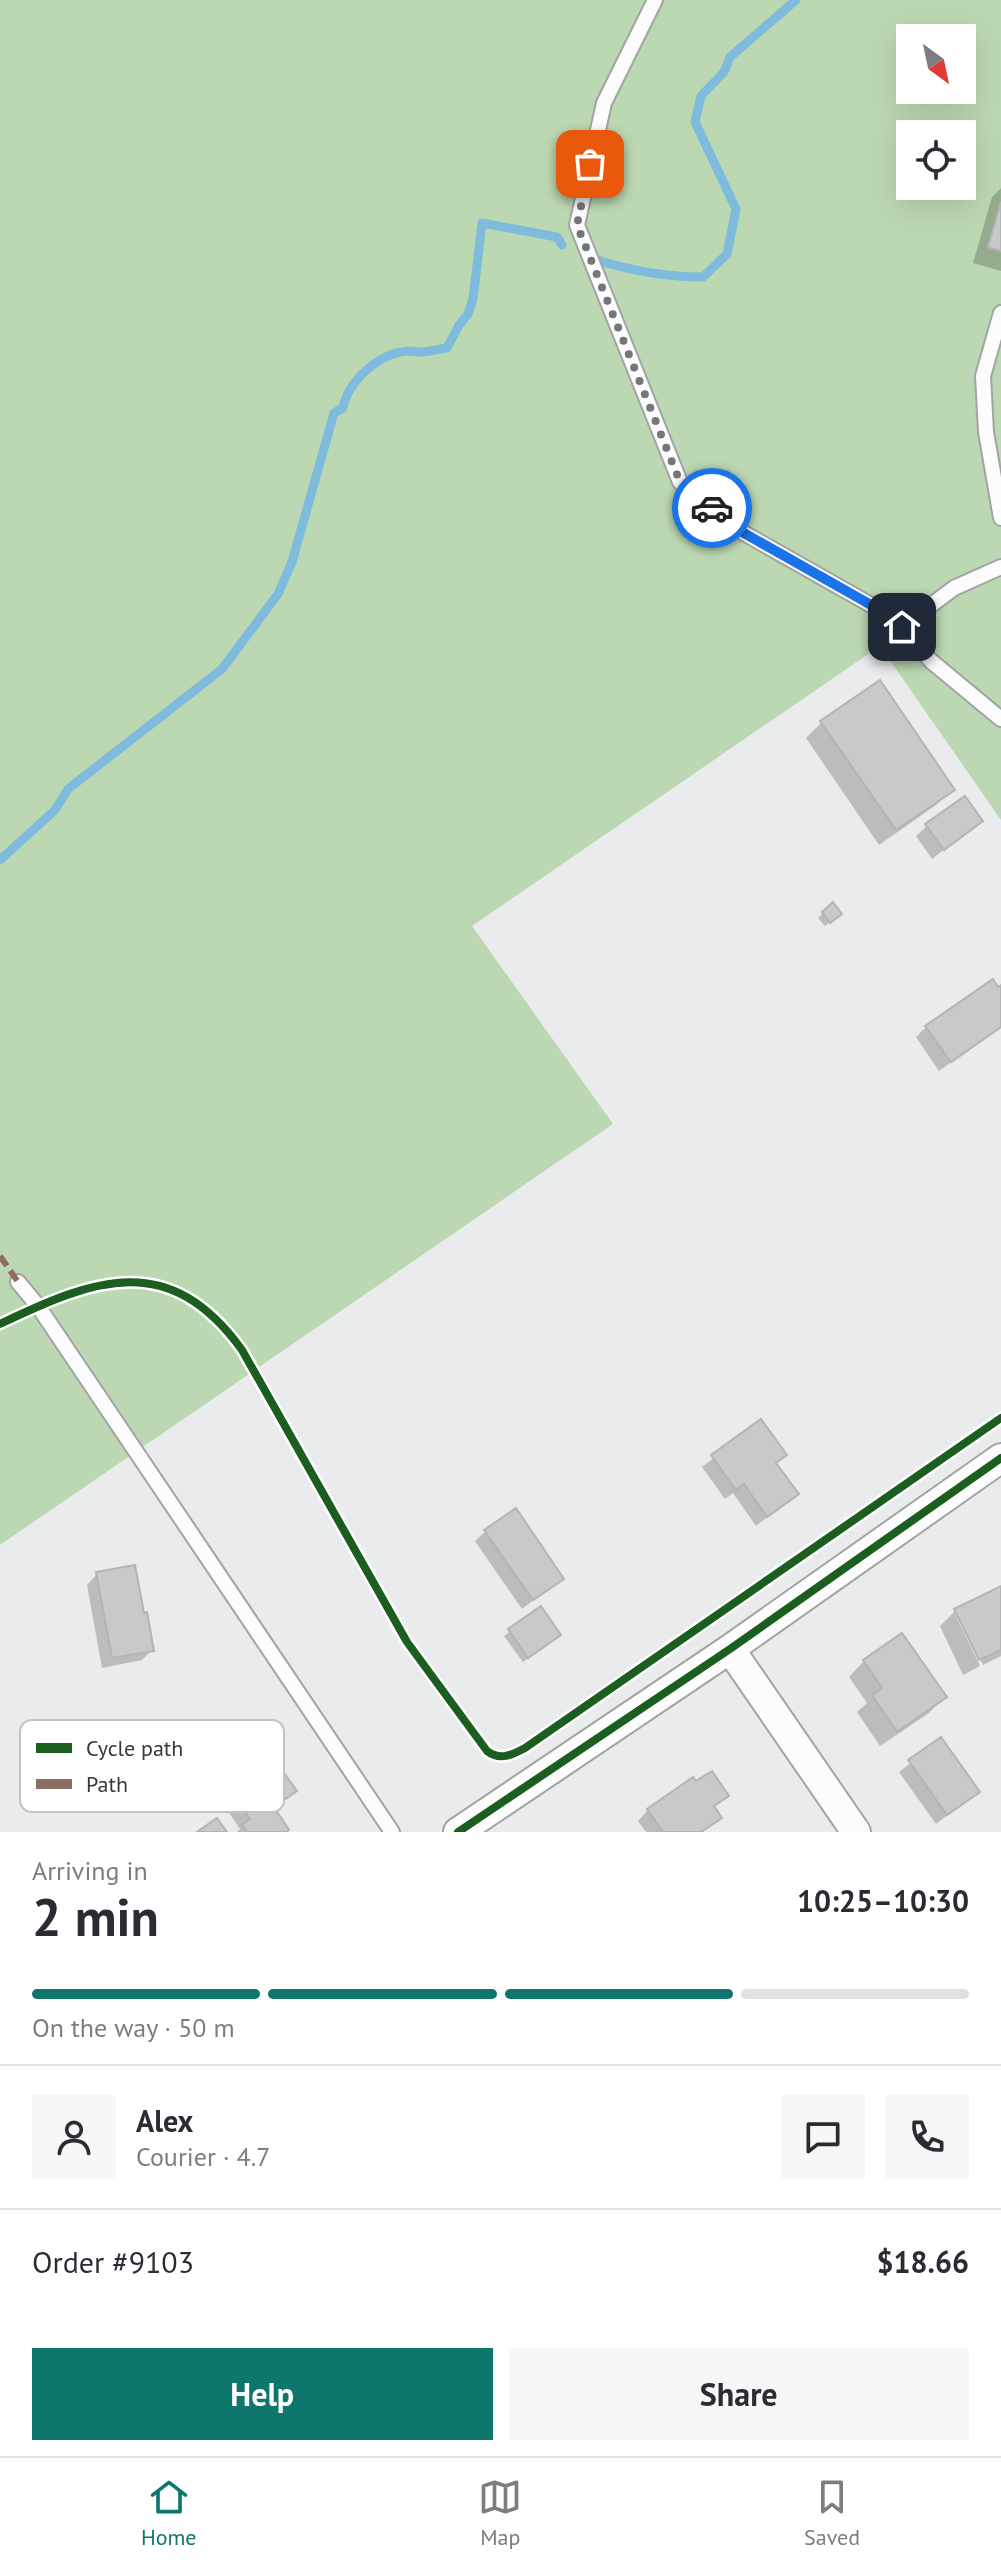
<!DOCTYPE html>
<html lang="en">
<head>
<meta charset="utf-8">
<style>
	:root { --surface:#fff; --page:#f7f7f7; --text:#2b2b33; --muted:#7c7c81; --line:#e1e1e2; --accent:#0f766e }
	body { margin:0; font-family:"PT Sans",sans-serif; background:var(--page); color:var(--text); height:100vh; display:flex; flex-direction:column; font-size:30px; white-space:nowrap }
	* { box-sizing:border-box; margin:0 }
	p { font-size:26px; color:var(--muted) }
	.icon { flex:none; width:44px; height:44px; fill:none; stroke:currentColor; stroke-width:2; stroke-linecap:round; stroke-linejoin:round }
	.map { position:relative; height:1832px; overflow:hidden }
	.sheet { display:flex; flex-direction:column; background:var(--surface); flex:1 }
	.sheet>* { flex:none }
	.needle { width:52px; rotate:147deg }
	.controls { position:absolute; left:896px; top:24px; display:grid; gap:16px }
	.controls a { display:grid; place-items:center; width:80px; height:80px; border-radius:0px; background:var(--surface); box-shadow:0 8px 32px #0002; font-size:40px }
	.pin { position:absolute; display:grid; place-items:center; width:68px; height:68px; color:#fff; margin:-34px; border-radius:16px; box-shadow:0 4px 12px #0006 }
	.courier { position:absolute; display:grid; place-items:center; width:80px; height:80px; margin:-40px; border:6px solid #1a73e8; border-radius:50%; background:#fff; color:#222; box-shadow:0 2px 10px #0007 }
	.head em { font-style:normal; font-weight:700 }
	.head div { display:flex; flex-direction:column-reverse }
	.head { display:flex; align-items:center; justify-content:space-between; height:136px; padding:0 32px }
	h1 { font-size:52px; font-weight:700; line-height:60px }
	.bar { display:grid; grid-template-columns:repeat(4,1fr); gap:12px 8px; align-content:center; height:96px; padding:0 32px }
	.bar i { height:10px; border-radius:6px; background:var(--line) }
	.bar .active { background:var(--accent) }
	.bar p { grid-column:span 4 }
	.line { display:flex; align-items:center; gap:20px; padding:0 32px; border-top:2px solid var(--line) }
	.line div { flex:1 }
	.round { display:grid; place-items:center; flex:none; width:84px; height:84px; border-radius:0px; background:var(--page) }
	.primary-button { display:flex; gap:16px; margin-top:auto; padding:16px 32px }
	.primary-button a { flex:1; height:92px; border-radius:0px; background:var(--accent); color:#fff; font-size:32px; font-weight:700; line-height:92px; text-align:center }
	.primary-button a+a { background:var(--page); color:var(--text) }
	.dock { display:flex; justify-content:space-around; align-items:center; height:112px; border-top:2px solid var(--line); background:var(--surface); font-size:22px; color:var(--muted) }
	.dock a { display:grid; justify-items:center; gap:4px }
	.dock .active { color:var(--accent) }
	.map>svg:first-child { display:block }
</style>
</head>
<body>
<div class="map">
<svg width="1001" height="1832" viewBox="0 0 1001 1832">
	<rect width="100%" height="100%" fill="#eaebec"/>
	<path fill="#bcd8b2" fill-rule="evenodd" d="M 0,0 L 1001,0 L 1001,820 L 880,646 L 472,926 L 613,1124 L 0,1545 ZM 910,38 L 962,38 L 962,90 L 910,90 ZM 910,134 L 962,134 L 962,186 L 910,186 Z"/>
	<path fill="#0003" d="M 1001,188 L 1001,271 L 973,263 L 992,197 Z
		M 822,722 L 952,790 L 936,805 L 879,845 L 806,738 Z
		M 980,821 L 932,859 L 916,836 L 927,826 Z
		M 823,913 L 835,918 L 825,926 L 818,918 Z
		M 1001,987 L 1001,1026 L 939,1071 L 916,1037 L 926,1027 Z
		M 761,1422 L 774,1464 L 796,1494 L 756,1526 L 733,1493 L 725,1499 L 702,1467 Z
		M 486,1531 L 562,1578 L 522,1609 L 475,1541 Z
		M 97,1574 L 152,1650 L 142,1660 L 102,1668 L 87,1585 Z
		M 1001,1588 L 1001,1656 L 983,1665 L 959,1614 L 955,1614 L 980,1666 L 963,1675 L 940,1626 L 956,1610 Z
		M 540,1609 L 554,1640 L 523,1662 L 504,1636 Z
		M 864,1661 L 944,1697 L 929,1713 L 880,1746 L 857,1712 L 867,1703 L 849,1677 Z
		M 941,1740 L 977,1792 L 936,1824 L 899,1772 Z
		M 264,1748 L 294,1791 L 272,1809 L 284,1832 L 237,1832 L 240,1829 L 212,1787 L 222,1777 Z
		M 726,1795 L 713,1808 L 719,1817 L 703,1832 L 646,1832 L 638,1821 L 648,1810 Z"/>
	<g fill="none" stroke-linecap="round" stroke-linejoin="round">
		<path stroke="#7ebbdd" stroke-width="9" d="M 594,259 C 631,271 664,277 703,277 L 727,254 L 736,209 L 695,122 L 701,96 L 724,72 L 730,57 L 796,0
			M 0,860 L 55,810 L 68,789 L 222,669 L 278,594 L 292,562 L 334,413 L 343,408 C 348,381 379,353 408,351 C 412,351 416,352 421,352 C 429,352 438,349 447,348 L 459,325 L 468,314 L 473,299 L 482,223 L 557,237 L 562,245"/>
	</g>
	<path fill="#c8c9ca" stroke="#b3b4b5" stroke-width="2" d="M 1001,202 L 1001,251 L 988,247 Z
		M 880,680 L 955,790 L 896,830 L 820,721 Z
		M 965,796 L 983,821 L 944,850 L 925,824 Z
		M 833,902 L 842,914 L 830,923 L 822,912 Z
		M 993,979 L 998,987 L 1001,985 L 1001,1027 L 951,1062 L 925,1026 Z
		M 761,1419 L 787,1455 L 776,1463 L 799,1494 L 767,1517 L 744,1484 L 736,1490 L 711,1455 Z
		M 516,1508 L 564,1579 L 533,1600 L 484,1530 Z
		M 135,1565 L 144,1613 L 147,1612 L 154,1651 L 112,1658 L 96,1572 Z
		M 1001,1586 L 1001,1650 L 979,1660 L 954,1609 Z
		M 541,1606 L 561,1635 L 528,1658 L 508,1629 Z
		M 902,1633 L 947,1697 L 897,1732 L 872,1695 L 882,1688 L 863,1660 Z
		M 941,1737 L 980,1792 L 947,1815 L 908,1760 Z
		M 264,1745 L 297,1791 L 274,1807 L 289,1830 L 286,1832 L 247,1832 L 242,1825 L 250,1819 L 221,1775 Z
		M 712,1771 L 729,1796 L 714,1806 L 722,1818 L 701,1832 L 663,1832 L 647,1809 L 693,1777 L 696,1781 Z
		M 217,1818 L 227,1832 L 197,1832 Z"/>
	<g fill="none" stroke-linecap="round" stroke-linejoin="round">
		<g stroke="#a2a4a4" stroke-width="18">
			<path id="lane" d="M 655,0 L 604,103 L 577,225 L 680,482 L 742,532 L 894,618 L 931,661 L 1001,719
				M 1001,313 L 983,376 L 986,432 L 1001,518
				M 902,627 L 954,588 L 1001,567
				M 18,1282 L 38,1306 L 392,1832"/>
		</g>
		<g stroke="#a2a4a4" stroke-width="32">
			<path id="street" d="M 730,1649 L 856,1832
				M 458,1832 L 730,1649 L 1001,1458"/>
		</g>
		<use href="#lane" stroke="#fcfcfc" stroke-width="14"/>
		<use href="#street" stroke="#fcfcfc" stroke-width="28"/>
		<path stroke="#8d6e63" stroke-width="6" stroke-dasharray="12 6" stroke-linecap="butt" d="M 0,1256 L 18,1282"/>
		<g stroke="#fff" stroke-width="13">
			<path id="cycleway" d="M 0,1324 C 94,1279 169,1249 242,1350 L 407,1642 L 487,1751 C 500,1761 512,1755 525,1748 L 1001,1418
				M 458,1832 L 730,1649 L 1001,1458"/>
		</g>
		<use href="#cycleway" stroke="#1b5e20" stroke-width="8"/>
	</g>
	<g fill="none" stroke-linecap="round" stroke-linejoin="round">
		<path stroke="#757677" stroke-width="8" stroke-dasharray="0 14.4" d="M 590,164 L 577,225 L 680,482 L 712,508"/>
		<path stroke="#1a73e8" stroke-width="10" d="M 712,508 L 742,532 L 894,618 L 902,627"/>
	</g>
	<rect x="20" y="1720" width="264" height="92" rx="12" fill="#fff" stroke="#c3c3c3" stroke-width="2"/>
	<rect x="36" y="1743" width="36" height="10" fill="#1b5e20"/>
	<rect x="36" y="1779" width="36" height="10" fill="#8d6e63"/>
	<g font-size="22" fill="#363738">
		<text x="86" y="1756">Cycle path</text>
		<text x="86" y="1792">Path</text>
	</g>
</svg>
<div class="controls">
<a><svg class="needle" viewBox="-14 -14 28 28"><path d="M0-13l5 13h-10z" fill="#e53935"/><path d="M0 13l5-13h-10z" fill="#7c7c81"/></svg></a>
<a><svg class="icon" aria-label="locate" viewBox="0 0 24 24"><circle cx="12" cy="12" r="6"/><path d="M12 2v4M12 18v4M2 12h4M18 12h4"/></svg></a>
</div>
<div class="pin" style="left:590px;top:164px;background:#ea580c"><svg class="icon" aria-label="bag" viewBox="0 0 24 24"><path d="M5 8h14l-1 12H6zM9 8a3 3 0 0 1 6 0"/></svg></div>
<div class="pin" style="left:902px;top:627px;background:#1f2937"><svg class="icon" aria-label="home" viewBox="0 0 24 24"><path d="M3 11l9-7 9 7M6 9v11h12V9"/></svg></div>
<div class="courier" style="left:712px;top:508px"><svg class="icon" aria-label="car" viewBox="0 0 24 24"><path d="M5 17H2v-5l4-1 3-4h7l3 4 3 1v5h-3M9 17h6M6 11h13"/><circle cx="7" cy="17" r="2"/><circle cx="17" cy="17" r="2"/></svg></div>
</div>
<section class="sheet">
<div class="head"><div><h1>2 min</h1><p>Arriving in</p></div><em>10:25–10:30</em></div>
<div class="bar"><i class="active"></i><i class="active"></i><i class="active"></i><i></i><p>On the way · 50 m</p></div>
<div class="line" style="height:144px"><a class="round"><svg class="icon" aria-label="person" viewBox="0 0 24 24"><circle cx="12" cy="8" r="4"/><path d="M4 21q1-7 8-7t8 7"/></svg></a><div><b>Alex</b><p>Courier · 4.7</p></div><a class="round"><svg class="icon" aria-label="chat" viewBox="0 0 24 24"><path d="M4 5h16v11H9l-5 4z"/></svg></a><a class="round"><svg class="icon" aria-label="phone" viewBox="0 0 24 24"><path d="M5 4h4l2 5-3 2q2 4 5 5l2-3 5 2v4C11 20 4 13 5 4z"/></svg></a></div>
<div class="line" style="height:104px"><div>Order #9103</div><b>$18.66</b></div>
<div class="primary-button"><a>Help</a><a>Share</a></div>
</section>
<nav class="dock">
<a class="active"><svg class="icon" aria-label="home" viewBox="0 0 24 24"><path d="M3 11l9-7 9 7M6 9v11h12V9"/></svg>Home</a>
<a><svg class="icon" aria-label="map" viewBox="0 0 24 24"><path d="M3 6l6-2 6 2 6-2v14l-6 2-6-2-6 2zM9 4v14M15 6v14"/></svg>Map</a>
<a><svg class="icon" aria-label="saved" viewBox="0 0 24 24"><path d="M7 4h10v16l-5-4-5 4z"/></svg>Saved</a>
</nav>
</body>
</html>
